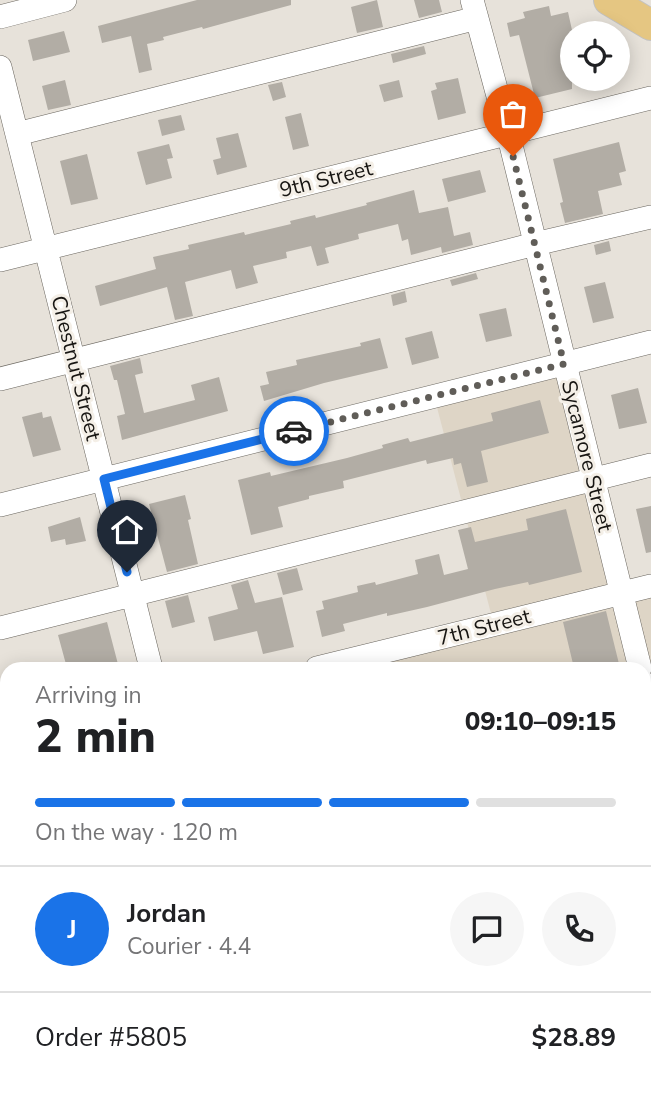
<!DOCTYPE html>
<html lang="en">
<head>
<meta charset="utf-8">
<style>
	:root { --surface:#fff; --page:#f6f6f6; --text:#202124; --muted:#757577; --line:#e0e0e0; --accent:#1a73e8 }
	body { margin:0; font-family:"Nunito Sans",sans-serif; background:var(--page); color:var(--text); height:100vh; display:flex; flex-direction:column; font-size:26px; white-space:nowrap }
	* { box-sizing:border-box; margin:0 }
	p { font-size:23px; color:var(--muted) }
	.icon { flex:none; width:38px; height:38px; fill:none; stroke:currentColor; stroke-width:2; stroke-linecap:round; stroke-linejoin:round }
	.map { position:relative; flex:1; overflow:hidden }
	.side { position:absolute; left:0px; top:662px; width:651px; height:436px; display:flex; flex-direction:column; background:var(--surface); border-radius:21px 21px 0 0; box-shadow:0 4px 18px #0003 }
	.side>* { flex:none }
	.fabs { position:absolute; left:560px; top:21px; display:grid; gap:14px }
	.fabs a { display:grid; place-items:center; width:70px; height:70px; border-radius:50%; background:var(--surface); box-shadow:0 4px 18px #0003; font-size:35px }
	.pin { position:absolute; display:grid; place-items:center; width:60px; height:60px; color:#fff; margin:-72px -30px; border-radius:50% 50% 50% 0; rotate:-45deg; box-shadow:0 0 7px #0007 }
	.pin .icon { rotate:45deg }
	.courier { position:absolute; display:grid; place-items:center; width:70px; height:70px; margin:-35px; border:5px solid #1a73e8; border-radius:50%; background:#fff; color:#222; box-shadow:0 2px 9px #0007 }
	.headline em { font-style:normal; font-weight:800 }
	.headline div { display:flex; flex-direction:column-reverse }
	.headline { display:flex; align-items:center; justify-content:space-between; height:119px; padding:0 35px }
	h1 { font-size:46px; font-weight:800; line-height:52px }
	.bar { display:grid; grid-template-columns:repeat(4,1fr); gap:10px 7px; align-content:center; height:84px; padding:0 35px }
	.bar i { height:9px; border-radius:5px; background:var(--line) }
	.bar .current { background:var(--accent) }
	.bar p { grid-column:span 4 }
	.line { display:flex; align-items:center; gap:18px; padding:0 35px; border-top:2px solid var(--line) }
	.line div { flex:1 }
	.round { display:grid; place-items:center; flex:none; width:74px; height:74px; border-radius:37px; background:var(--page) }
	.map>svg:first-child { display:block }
</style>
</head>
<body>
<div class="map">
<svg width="651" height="1096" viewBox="0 0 651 1096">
	<rect width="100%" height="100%" fill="#e7e2da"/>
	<path fill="#ded5c6" d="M 564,364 L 621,593 L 651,587 L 651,808 L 644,810 L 644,668 L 317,668 L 494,625 L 434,396 Z
		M 651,854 L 651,1072 L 644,1073 L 644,855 Z
		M 7,1007 L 7,1090 L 238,1090 L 240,1096 L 0,1096 L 0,1009 Z"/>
	<path fill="#c4a7d3" d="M 7,745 L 7,970 L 0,972 L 0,747 Z"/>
	<path fill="#b2ada5" d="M 197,0 L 291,0 L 291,5 L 203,29 L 202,27 L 163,37 L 164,40 L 147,44 L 152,70 L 139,73 L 131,36 L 102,43 L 98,26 Z
		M 377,0 L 383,27 L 357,33 L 351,7 Z
		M 414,0 L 439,0 L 442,12 L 419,18 Z
		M 549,6 L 551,16 L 568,12 L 572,30 L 572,89 L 535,98 L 519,35 L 510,37 L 507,23 L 525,18 L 523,12 Z
		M 64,31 L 70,52 L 33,61 L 28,40 Z
		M 424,46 L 426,54 L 393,63 L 391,54 Z
		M 458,78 L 466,113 L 438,120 L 431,91 L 437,89 L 435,83 Z
		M 65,80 L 71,105 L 48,110 L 42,86 Z
		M 399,80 L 403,97 L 384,102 L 379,85 Z
		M 282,82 L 286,97 L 273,101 L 268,85 Z
		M 301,113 L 309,146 L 293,150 L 285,117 Z
		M 181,115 L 185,130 L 162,136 L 158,120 Z
		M 238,133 L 247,167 L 217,175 L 213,160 L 221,158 L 216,138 Z
		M 619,142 L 626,171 L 619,173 L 622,185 L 598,191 L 603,214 L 565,223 L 560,203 L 563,202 L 553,159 Z
		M 169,144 L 173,158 L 167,159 L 172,178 L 146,185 L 137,152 Z
		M 87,154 L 98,199 L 71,205 L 60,161 Z
		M 480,170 L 486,192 L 448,202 L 442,179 Z
		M 414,190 L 419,213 L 448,207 L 454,236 L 470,232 L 473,245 L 442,253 L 441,247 L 411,255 L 408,239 L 402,241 L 398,224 L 358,234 L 359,239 L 325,248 L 329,263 L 317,266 L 311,246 L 286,252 L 287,258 L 253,266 L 258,283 L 236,289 L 231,270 L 185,282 L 193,316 L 175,320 L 167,287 L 100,306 L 95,286 L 156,269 L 153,257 L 189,249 L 188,245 L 244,232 L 245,235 L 291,224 L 290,221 L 315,215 L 316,218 L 367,205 L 366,203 Z
		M 609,241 L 611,251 L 596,255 L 594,245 Z
		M 476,273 L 478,279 L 452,286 L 450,280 Z
		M 605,282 L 614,318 L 593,323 L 584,287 Z
		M 405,291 L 407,302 L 393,306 L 391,295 Z
		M 506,308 L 512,336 L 486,342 L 479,314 Z
		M 432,331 L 439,358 L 412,365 L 405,338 Z
		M 380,338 L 388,368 L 324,383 L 264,401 L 260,386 L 269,384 L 266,372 L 297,365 L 296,360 L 361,346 L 360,343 Z
		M 140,358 L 143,373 L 135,375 L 144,413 L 195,400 L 191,385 L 219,377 L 228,411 L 122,440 L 117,416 L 125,414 L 117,380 L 114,380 L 110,366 Z
		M 638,388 L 647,423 L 619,429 L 611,395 Z
		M 540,400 L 549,433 L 481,451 L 488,482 L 467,487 L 461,463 L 454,465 L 453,458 L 427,464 L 426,460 L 343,481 L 344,488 L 309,496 L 309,499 L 278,507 L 283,527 L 251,535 L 238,480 L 270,472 L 271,476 L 347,458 L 383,448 L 382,445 L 408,438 L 410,442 L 493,421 L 491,413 Z
		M 42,412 L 43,418 L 51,416 L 61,450 L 33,457 L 22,417 Z
		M 185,495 L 191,519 L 188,520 L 198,564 L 167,572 L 149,504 Z
		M 651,506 L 651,552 L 646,553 L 636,509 Z
		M 566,509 L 582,572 L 529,585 L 528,582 L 495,589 L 427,607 L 387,616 L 387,613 L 343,624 L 345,631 L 322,637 L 316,611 L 324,609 L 322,601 L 358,592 L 357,586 L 375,582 L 376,585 L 418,574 L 415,560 L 439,554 L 444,575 L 468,569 L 458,530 L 471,527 L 475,542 L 528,530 L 526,519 Z
		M 80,517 L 86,541 L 66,545 L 65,539 L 51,542 L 48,527 Z
		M 297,568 L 303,590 L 283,595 L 277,573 Z
		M 248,580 L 255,603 L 282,597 L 294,647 L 263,654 L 257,631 L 214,641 L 208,617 L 238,609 L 231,585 Z
		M 188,595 L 195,622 L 172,628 L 165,601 Z
		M 606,611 L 620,668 L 574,668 L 563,622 Z
		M 107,622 L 119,668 L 67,668 L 58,635 Z"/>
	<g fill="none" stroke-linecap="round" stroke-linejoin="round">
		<g stroke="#6a665f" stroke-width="24">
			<path id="minor" d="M 472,0 L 508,133 L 640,668
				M 0,17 L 65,0
				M 0,67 L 151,668
				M 17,134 L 477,18
				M 0,260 L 651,98
				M 0,379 L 535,244 L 651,217
				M 0,505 L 651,342
				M 0,628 L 651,465
				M 317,668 L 651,586
				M 644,683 L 651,710
				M 0,747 L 7,745
				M 644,953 L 651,951
				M 0,1073 L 7,1070
				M 644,1073 L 651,1072
				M 256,1090 L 257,1096
				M 507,1090 L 509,1096
				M 554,1096 L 577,1090"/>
		</g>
		<g stroke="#c3c2c1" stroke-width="32">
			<path id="major" d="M 609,0 L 651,25
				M 644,832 L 651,830
				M 0,991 L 7,990"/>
		</g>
		<use href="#minor" stroke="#fff" stroke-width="23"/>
		<use href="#major" stroke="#e5c682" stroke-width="30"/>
	</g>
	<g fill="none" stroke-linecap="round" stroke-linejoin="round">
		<path stroke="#605d58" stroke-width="7" stroke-dasharray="0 12.6" d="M 294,431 L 564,364 L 513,156"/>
		<path stroke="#1a73e8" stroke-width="9" d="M 127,572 L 104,479 L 294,431"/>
	</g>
	<g text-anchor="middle" stroke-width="6" stroke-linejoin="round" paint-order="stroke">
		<g font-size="21" fill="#171512" stroke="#f4efe7">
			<text transform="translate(326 179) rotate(-14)" y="7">9th Street</text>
			<text transform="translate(76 368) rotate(76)" y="7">Chestnut Street</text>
			<text transform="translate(587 456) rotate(76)" y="7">Sycamore Street</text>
			<text transform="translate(484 627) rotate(-14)" y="7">7th Street</text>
		</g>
	</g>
</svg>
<div class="fabs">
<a><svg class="icon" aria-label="locate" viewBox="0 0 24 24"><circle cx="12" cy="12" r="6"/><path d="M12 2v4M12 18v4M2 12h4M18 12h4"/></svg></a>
</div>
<div class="pin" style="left:513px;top:156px;background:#ea580c"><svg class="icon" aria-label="bag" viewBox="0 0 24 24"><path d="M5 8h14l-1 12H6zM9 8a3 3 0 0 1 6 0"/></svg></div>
<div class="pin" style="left:127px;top:572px;background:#1f2937"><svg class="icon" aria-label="home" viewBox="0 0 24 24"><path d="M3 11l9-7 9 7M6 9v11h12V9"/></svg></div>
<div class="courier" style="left:294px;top:431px"><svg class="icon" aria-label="car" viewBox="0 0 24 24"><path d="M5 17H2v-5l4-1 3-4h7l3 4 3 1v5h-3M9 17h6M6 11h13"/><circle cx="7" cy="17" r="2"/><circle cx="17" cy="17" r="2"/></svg></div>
<section class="side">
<div class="headline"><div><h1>2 min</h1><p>Arriving in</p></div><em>09:10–09:15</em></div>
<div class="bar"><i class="current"></i><i class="current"></i><i class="current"></i><i></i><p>On the way · 120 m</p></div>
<div class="line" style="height:126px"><b class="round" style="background:var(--accent);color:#fff">J</b><div><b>Jordan</b><p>Courier · 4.4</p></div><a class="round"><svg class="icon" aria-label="chat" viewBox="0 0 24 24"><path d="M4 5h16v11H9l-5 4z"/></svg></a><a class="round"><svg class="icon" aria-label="phone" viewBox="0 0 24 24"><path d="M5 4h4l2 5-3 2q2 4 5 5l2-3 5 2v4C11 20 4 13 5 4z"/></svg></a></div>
<div class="line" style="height:91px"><div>Order #5805</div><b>$28.89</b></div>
</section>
</div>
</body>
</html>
